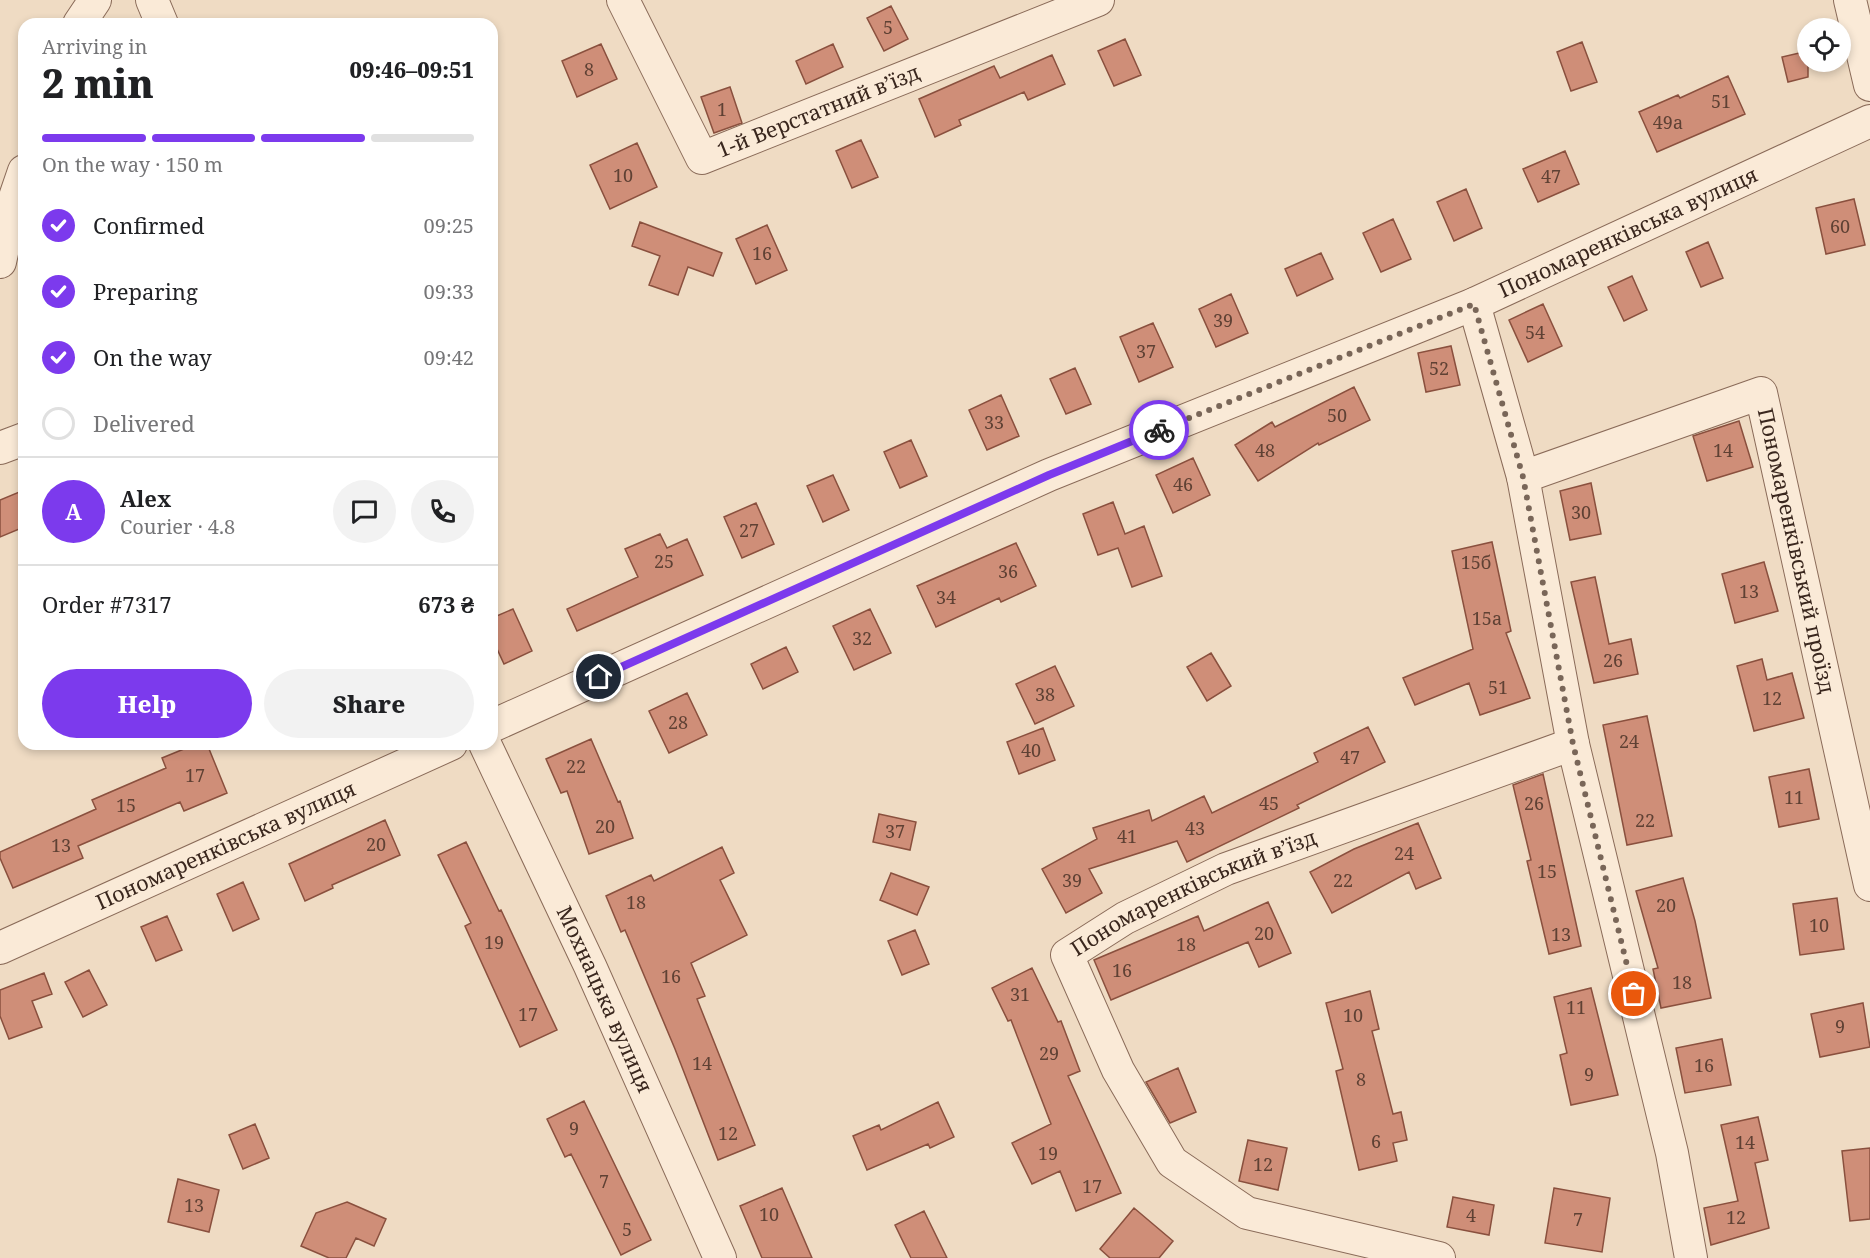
<!DOCTYPE html>
<html lang="en">
<head>
<meta charset="utf-8">
<style>
	:root { --surface:#fff; --page:#f2f2f2; --text:#202124; --muted:#757577; --line:#e0e0e0; --accent:#7c3aed }
	body { margin:0; font-family:"Noto Serif",serif; background:var(--page); color:var(--text); height:100vh; display:flex; flex-direction:column; font-size:22px; white-space:nowrap }
	* { box-sizing:border-box; margin:0 }
	p { font-size:20px; color:var(--muted) }
	.icon { flex:none; width:33px; height:33px; fill:none; stroke:currentColor; stroke-width:2; stroke-linecap:round; stroke-linejoin:round }
	.map { position:relative; flex:1; overflow:hidden }
	.panel { position:absolute; left:18px; top:18px; width:480px; height:732px; display:flex; flex-direction:column; background:var(--surface); border-radius:18px; box-shadow:0 3px 9px #0003 }
	.panel>* { flex:none }
	.controls { position:absolute; left:1797px; top:18px; display:grid; gap:12px }
	.controls a { display:grid; place-items:center; width:54px; height:54px; border-radius:50%; background:var(--surface); box-shadow:0 3px 9px #0003; font-size:30px }
	.pin { position:absolute; display:grid; place-items:center; width:51px; height:51px; color:#fff; margin:-26px; border:3px solid #fff; border-radius:50%; box-shadow:0 2px 6px #0007 }
	.courier { position:absolute; display:grid; place-items:center; width:60px; height:60px; margin:-30px; border:4px solid #7c3aed; border-radius:50%; background:#fff; color:#222; box-shadow:0 2px 8px #0007 }
	.head em { font-style:normal; font-weight:800 }
	.head div { display:flex; flex-direction:column-reverse }
	.head { display:flex; align-items:center; justify-content:space-between; height:102px; padding:0 24px }
	h1 { font-size:39px; font-weight:800; line-height:45px }
	.bar { display:grid; grid-template-columns:repeat(4,1fr); gap:9px 6px; align-content:center; height:72px; padding:0 24px }
	.bar i { height:8px; border-radius:4px; background:var(--line) }
	.bar .selected { background:var(--accent) }
	.bar p { grid-column:span 4 }
	.line { display:flex; align-items:center; gap:15px; padding:0 24px; border-top:2px solid var(--line) }
	.line div { flex:1 }
	.round { display:grid; place-items:center; flex:none; width:63px; height:63px; border-radius:32px; background:var(--page) }
	ol { padding:0 24px; list-style:none }
	li { display:flex; align-items:center; gap:18px; height:66px }
	li p { margin-inline-start:auto }
	li .icon { padding:6px; border-radius:50%; background:var(--accent); color:#fff; stroke-width:4 }
	li:last-child { color:var(--muted) }
	li i { width:33px; height:33px; border:3px solid var(--line); border-radius:50% }
	.cta { display:flex; gap:12px; margin-top:auto; padding:12px 24px }
	.cta a { flex:1; height:69px; border-radius:36px; background:var(--accent); color:#fff; font-size:24px; font-weight:800; line-height:69px; text-align:center }
	.cta a+a { background:var(--page); color:var(--text) }
	.map>svg:first-child { display:block }
</style>
</head>
<body>
<div class="map">
<svg width="1870" height="1258" viewBox="0 0 1870 1258">
	<rect width="100%" height="100%" fill="#efdbc3"/>
	<path fill="#cf8e78" stroke="#8a503e" stroke-width="1.5" d="M 891,6 L 908,39 L 884,51 L 867,18 Z
		M 1125,39 L 1141,75 L 1114,86 L 1098,51 Z
		M 1582,42 L 1597,82 L 1571,91 L 1557,52 Z
		M 601,44 L 617,79 L 577,97 L 562,61 Z
		M 833,44 L 843,67 L 806,84 L 796,61 Z
		M 1808,51 L 1808,77 L 1788,82 L 1782,57 Z
		M 1052,55 L 1065,84 L 1028,100 L 1024,92 L 959,120 L 961,125 L 935,137 L 919,99 L 994,66 L 1000,78 Z
		M 1728,76 L 1745,114 L 1657,152 L 1639,112 L 1678,95 L 1680,98 Z
		M 730,87 L 742,123 L 714,133 L 701,97 Z
		M 861,140 L 878,177 L 852,188 L 836,151 Z
		M 637,143 L 657,187 L 610,209 L 590,165 Z
		M 1565,151 L 1579,184 L 1538,202 L 1523,169 Z
		M 1466,189 L 1482,228 L 1454,241 L 1437,202 Z
		M 1854,199 L 1865,245 L 1826,254 L 1816,208 Z
		M 1393,219 L 1411,259 L 1381,272 L 1363,233 Z
		M 640,222 L 722,253 L 713,276 L 688,267 L 678,295 L 649,285 L 660,256 L 632,246 Z
		M 767,225 L 787,270 L 756,284 L 736,239 Z
		M 1708,242 L 1723,278 L 1701,287 L 1686,252 Z
		M 1321,253 L 1333,279 L 1297,296 L 1285,269 Z
		M 1632,276 L 1647,310 L 1624,321 L 1608,287 Z
		M 1231,294 L 1248,333 L 1216,347 L 1199,309 Z
		M 1543,304 L 1562,346 L 1528,362 L 1509,320 Z
		M 1153,323 L 1173,367 L 1139,382 L 1120,337 Z
		M 1451,346 L 1460,385 L 1426,392 L 1418,353 Z
		M 1075,368 L 1091,404 L 1066,414 L 1050,379 Z
		M 1354,387 L 1370,420 L 1319,445 L 1318,443 L 1258,481 L 1235,445 L 1272,422 L 1275,427 Z
		M 1001,395 L 1019,436 L 987,450 L 969,410 Z
		M 1739,421 L 1753,467 L 1707,481 L 1693,436 Z
		M 911,440 L 927,476 L 900,488 L 884,452 Z
		M 1193,458 L 1210,495 L 1173,513 L 1156,475 Z
		M 833,475 L 849,510 L 823,522 L 807,486 Z
		M 1591,483 L 1601,534 L 1570,540 L 1560,491 Z
		M 24,490 L 24,527 L 0,537 L 0,500 Z
		M 1113,502 L 1125,534 L 1144,526 L 1162,576 L 1132,587 L 1118,548 L 1098,555 L 1083,514 Z
		M 756,503 L 774,544 L 742,558 L 724,517 Z
		M 660,534 L 667,548 L 687,539 L 703,575 L 577,631 L 567,609 L 638,577 L 625,549 Z
		M 1492,542 L 1511,631 L 1506,633 L 1530,698 L 1480,715 L 1469,683 L 1415,705 L 1403,678 L 1473,649 L 1452,551 Z
		M 1016,543 L 1036,586 L 1001,602 L 999,598 L 936,627 L 917,586 Z
		M 1764,562 L 1778,611 L 1735,623 L 1722,574 Z
		M 1595,577 L 1609,644 L 1631,639 L 1638,674 L 1594,683 L 1571,582 Z
		M 513,609 L 532,651 L 504,664 L 492,638 L 492,618 Z
		M 870,609 L 891,653 L 854,670 L 833,626 Z
		M 786,647 L 798,672 L 763,689 L 751,664 Z
		M 1211,653 L 1231,686 L 1207,701 L 1187,667 Z
		M 1762,659 L 1767,680 L 1792,673 L 1804,718 L 1754,731 L 1737,666 Z
		M 1055,666 L 1074,706 L 1035,724 L 1016,684 Z
		M 687,693 L 707,735 L 669,753 L 649,711 Z
		M 1647,716 L 1672,836 L 1627,845 L 1603,725 Z
		M 1368,727 L 1385,762 L 1297,805 L 1299,808 L 1187,862 L 1177,841 L 1089,869 L 1102,893 L 1066,913 L 1042,869 L 1097,839 L 1093,828 L 1149,810 L 1152,821 L 1204,796 L 1212,813 L 1318,762 L 1314,753 Z
		M 1043,728 L 1055,760 L 1019,774 L 1007,742 Z
		M 591,739 L 618,802 L 620,801 L 633,838 L 589,854 L 567,791 L 561,793 L 546,759 Z
		M 196,744 L 207,744 L 227,793 L 184,811 L 180,802 L 78,846 L 83,858 L 13,888 L 0,858 L 0,852 L 96,809 L 92,800 L 166,768 L 162,758 Z
		M 1809,769 L 1819,819 L 1779,827 L 1769,777 Z
		M 1543,774 L 1581,946 L 1549,954 L 1527,861 L 1531,860 L 1513,785 Z
		M 879,814 L 916,822 L 910,850 L 873,842 Z
		M 385,820 L 400,855 L 332,885 L 333,888 L 305,901 L 289,864 Z
		M 1418,823 L 1441,878 L 1416,889 L 1409,872 L 1332,913 L 1310,872 L 1354,849 Z
		M 466,842 L 499,911 L 501,910 L 557,1030 L 520,1047 L 465,926 L 471,923 L 438,855 Z
		M 722,847 L 734,873 L 720,880 L 747,935 L 691,963 L 705,996 L 697,999 L 755,1145 L 718,1160 L 675,1049 L 625,930 L 621,932 L 606,896 L 651,875 L 654,881 Z
		M 891,873 L 929,887 L 917,915 L 880,900 Z
		M 1683,878 L 1695,921 L 1711,998 L 1661,1008 L 1653,969 L 1658,968 L 1636,891 Z
		M 243,882 L 259,919 L 233,931 L 217,894 Z
		M 1837,898 L 1844,949 L 1800,955 L 1793,904 Z
		M 1268,902 L 1291,953 L 1259,967 L 1248,942 L 1111,1000 L 1094,960 L 1198,916 L 1204,931 Z
		M 167,916 L 182,950 L 156,961 L 141,927 Z
		M 915,930 L 929,964 L 902,975 L 888,941 Z
		M 1032,968 L 1058,1022 L 1061,1021 L 1080,1071 L 1068,1076 L 1121,1193 L 1076,1211 L 1060,1171 L 1032,1184 L 1012,1143 L 1051,1124 L 1011,1020 L 1008,1021 L 992,988 Z
		M 89,970 L 107,1005 L 83,1017 L 65,982 Z
		M 44,973 L 52,994 L 32,1001 L 42,1027 L 9,1039 L 0,1016 L 0,990 Z
		M 1591,988 L 1618,1095 L 1571,1105 L 1560,1055 L 1567,1053 L 1554,997 Z
		M 1370,991 L 1379,1029 L 1372,1031 L 1393,1114 L 1401,1112 L 1407,1140 L 1393,1143 L 1397,1161 L 1359,1170 L 1336,1071 L 1343,1069 L 1326,1003 Z
		M 1863,1003 L 1870,1047 L 1820,1057 L 1811,1014 Z
		M 1722,1039 L 1731,1085 L 1685,1093 L 1676,1048 Z
		M 1178,1068 L 1196,1112 L 1170,1123 L 1146,1082 Z
		M 584,1101 L 651,1240 L 621,1255 L 571,1154 L 565,1157 L 547,1119 Z
		M 938,1102 L 954,1137 L 930,1148 L 928,1144 L 867,1170 L 853,1136 L 879,1125 L 881,1130 Z
		M 1758,1117 L 1768,1160 L 1755,1163 L 1769,1228 L 1711,1245 L 1704,1208 L 1738,1201 L 1721,1125 Z
		M 255,1124 L 269,1158 L 243,1169 L 229,1135 Z
		M 1248,1140 L 1287,1148 L 1278,1190 L 1239,1181 Z
		M 1870,1148 L 1870,1219 L 1850,1221 L 1842,1151 Z
		M 178,1179 L 219,1190 L 209,1232 L 168,1222 Z
		M 782,1188 L 812,1258 L 762,1258 L 740,1206 Z
		M 1554,1188 L 1610,1198 L 1602,1252 L 1545,1243 Z
		M 1453,1197 L 1494,1205 L 1489,1235 L 1447,1227 Z
		M 347,1202 L 386,1219 L 374,1246 L 356,1238 L 346,1258 L 329,1258 L 301,1246 L 316,1213 Z
		M 1134,1208 L 1173,1241 L 1159,1258 L 1110,1258 L 1100,1249 Z
		M 924,1211 L 947,1258 L 911,1258 L 895,1225 Z"/>
	<g fill="none" stroke-linecap="round" stroke-linejoin="round">
		<g stroke="#8a6b59" stroke-width="34">
			<g id="minor">
				<path d="M 152,0 L 162,24"/>
				<path id="s1" d="M 623,0 L 702,158 L 1098,0"/>
				<path d="M 1850,0 L 1870,85"/>
				<path d="M 79,24 L 95,0"/>
				<path d="M 0,262 L 12,206 L 24,171"/>
				<path d="M 1474,304 L 1523,477 L 1573,744 L 1672,1153 L 1691,1258"/>
				<path d="M 0,448 L 24,439"/>
				<path id="s2" d="M 1523,477 L 1761,393 L 1870,885"/>
				<path id="s3" d="M 492,726 L 1049,475 L 1474,304 L 1870,121"/>
				<path id="s4" d="M 485,744 L 590,966 L 720,1258"/>
				<path id="s5" d="M 0,948 L 451,744"/>
				<path id="s6" d="M 1439,1258 L 1247,1213 L 1172,1162 L 1118,1070 L 1067,955 L 1125,918 L 1226,869 L 1573,744"/>
			</g>
		</g>
		<use href="#minor" stroke="#faead7" stroke-width="32"/>
	</g>
	<g fill="none" stroke-linecap="round" stroke-linejoin="round">
		<path stroke="#796658" stroke-width="6" stroke-dasharray="0 10.8" d="M 1159,430 L 1474,304 L 1523,477 L 1573,744 L 1634,994"/>
		<path stroke="#7c3aed" stroke-width="8" d="M 599,677 L 1049,475 L 1159,430"/>
	</g>
	<g text-anchor="middle" stroke-width="4.5" stroke-linejoin="round" paint-order="stroke">
		<g font-size="18" fill="#5f4134">
			<text x="888" y="34">5</text>
			<text x="589" y="76">8</text>
			<text x="1721" y="108">51</text>
			<text x="722" y="116">1</text>
			<text x="1668" y="129">49а</text>
			<text x="623" y="182">10</text>
			<text x="1551" y="183">47</text>
			<text x="1840" y="233">60</text>
			<text x="762" y="260">16</text>
			<text x="1223" y="327">39</text>
			<text x="1535" y="339">54</text>
			<text x="1146" y="358">37</text>
			<text x="1439" y="375">52</text>
			<text x="1337" y="422">50</text>
			<text x="994" y="429">33</text>
			<text x="1265" y="457">48</text>
			<text x="1723" y="457">14</text>
			<text x="1183" y="491">46</text>
			<text x="1581" y="519">30</text>
			<text x="749" y="537">27</text>
			<text x="664" y="568">25</text>
			<text x="1476" y="569">15б</text>
			<text x="1008" y="578">36</text>
			<text x="1749" y="598">13</text>
			<text x="946" y="604">34</text>
			<text x="1487" y="625">15а</text>
			<text x="862" y="645">32</text>
			<text x="1613" y="667">26</text>
			<text x="1498" y="694">51</text>
			<text x="1045" y="701">38</text>
			<text x="1772" y="705">12</text>
			<text x="678" y="729">28</text>
			<text x="1629" y="748">24</text>
			<text x="1031" y="757">40</text>
			<text x="1350" y="764">47</text>
			<text x="576" y="773">22</text>
			<text x="195" y="782">17</text>
			<text x="1794" y="804">11</text>
			<text x="1269" y="810">45</text>
			<text x="1534" y="810">26</text>
			<text x="126" y="812">15</text>
			<text x="1645" y="827">22</text>
			<text x="605" y="833">20</text>
			<text x="1195" y="835">43</text>
			<text x="895" y="838">37</text>
			<text x="1127" y="843">41</text>
			<text x="376" y="851">20</text>
			<text x="61" y="852">13</text>
			<text x="1404" y="860">24</text>
			<text x="1547" y="878">15</text>
			<text x="1072" y="887">39</text>
			<text x="1343" y="887">22</text>
			<text x="636" y="909">18</text>
			<text x="1666" y="912">20</text>
			<text x="1819" y="932">10</text>
			<text x="1264" y="940">20</text>
			<text x="1561" y="941">13</text>
			<text x="494" y="949">19</text>
			<text x="1186" y="951">18</text>
			<text x="1122" y="977">16</text>
			<text x="671" y="983">16</text>
			<text x="1682" y="989">18</text>
			<text x="1020" y="1001">31</text>
			<text x="1576" y="1014">11</text>
			<text x="528" y="1021">17</text>
			<text x="1353" y="1022">10</text>
			<text x="1840" y="1033">9</text>
			<text x="1049" y="1060">29</text>
			<text x="702" y="1070">14</text>
			<text x="1704" y="1072">16</text>
			<text x="1589" y="1081">9</text>
			<text x="1361" y="1086">8</text>
			<text x="574" y="1135">9</text>
			<text x="728" y="1140">12</text>
			<text x="1376" y="1148">6</text>
			<text x="1745" y="1149">14</text>
			<text x="1048" y="1160">19</text>
			<text x="1263" y="1171">12</text>
			<text x="604" y="1188">7</text>
			<text x="1092" y="1193">17</text>
			<text x="194" y="1212">13</text>
			<text x="769" y="1221">10</text>
			<text x="1471" y="1222">4</text>
			<text x="1736" y="1224">12</text>
			<text x="1578" y="1226">7</text>
			<text x="627" y="1236">5</text>
		</g>
		<g font-size="21" fill="#3a271e" stroke="#f7e6d3">
			<text dy="7" stroke="none"><textPath href="#s1" startOffset="302">1-й Верстатний в’їзд</textPath></text>
			<text dy="7" stroke="none"><textPath href="#s3" startOffset="1239">Пономаренківська вулиця</textPath></text>
			<text dy="7" stroke="none"><textPath href="#s2" startOffset="414">Пономаренківський проїзд</textPath></text>
			<text dy="7" stroke="none"><textPath href="#s5" startOffset="248">Пономаренківська вулиця</textPath></text>
			<text dy="7" stroke="none"><textPath href="#s6" startOffset="662">Пономаренківський в’їзд</textPath></text>
			<text dy="7" stroke="none"><textPath href="#s4" startOffset="282">Мохнацька вулиця</textPath></text>
		</g>
	</g>
</svg>
<div class="controls">
<a><svg class="icon" aria-label="locate" viewBox="0 0 24 24"><circle cx="12" cy="12" r="6"/><path d="M12 2v4M12 18v4M2 12h4M18 12h4"/></svg></a>
</div>
<div class="pin" style="left:1634px;top:994px;background:#ea580c"><svg class="icon" aria-label="bag" viewBox="0 0 24 24"><path d="M5 8h14l-1 12H6zM9 8a3 3 0 0 1 6 0"/></svg></div>
<div class="pin" style="left:599px;top:677px;background:#1f2937"><svg class="icon" aria-label="home" viewBox="0 0 24 24"><path d="M3 11l9-7 9 7M6 9v11h12V9"/></svg></div>
<div class="courier" style="left:1159px;top:430px"><svg class="icon" aria-label="bike" viewBox="0 0 24 24"><circle cx="6" cy="16" r="4"/><circle cx="18" cy="16" r="4"/><path d="M6 16l4-8h5l3 8M10 8l3 8H6M13 5h3"/></svg></div>
<section class="panel">
<div class="head"><div><h1>2 min</h1><p>Arriving in</p></div><em>09:46–09:51</em></div>
<div class="bar"><i class="selected"></i><i class="selected"></i><i class="selected"></i><i></i><p>On the way · 150 m</p></div>
<ol>
<li><svg class="icon" aria-label="check" viewBox="0 0 24 24"><path d="M5 12l5 5 9-10"/></svg>Confirmed<p>09:25</p></li>
<li><svg class="icon" aria-label="check" viewBox="0 0 24 24"><path d="M5 12l5 5 9-10"/></svg>Preparing<p>09:33</p></li>
<li><svg class="icon" aria-label="check" viewBox="0 0 24 24"><path d="M5 12l5 5 9-10"/></svg>On the way<p>09:42</p></li>
<li><i></i>Delivered</li>
</ol>
<div class="line" style="height:108px"><b class="round" style="background:var(--accent);color:#fff">A</b><div><b>Alex</b><p>Courier · 4.8</p></div><a class="round"><svg class="icon" aria-label="chat" viewBox="0 0 24 24"><path d="M4 5h16v11H9l-5 4z"/></svg></a><a class="round"><svg class="icon" aria-label="phone" viewBox="0 0 24 24"><path d="M5 4h4l2 5-3 2q2 4 5 5l2-3 5 2v4C11 20 4 13 5 4z"/></svg></a></div>
<div class="line" style="height:78px"><div>Order #7317</div><b>673 ₴</b></div>
<div class="cta"><a>Help</a><a>Share</a></div>
</section>
</div>
</body>
</html>
